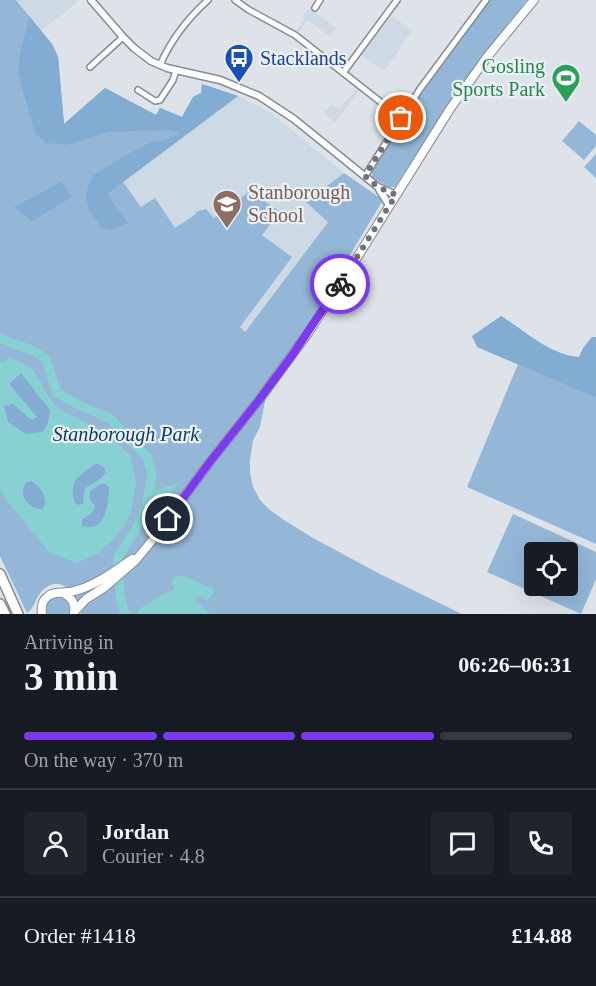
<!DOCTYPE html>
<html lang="en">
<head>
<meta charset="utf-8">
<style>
	:root { --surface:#171b24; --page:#20242c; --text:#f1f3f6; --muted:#9ea1a6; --line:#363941; --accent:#7c3aed }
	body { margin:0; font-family:Georgia,serif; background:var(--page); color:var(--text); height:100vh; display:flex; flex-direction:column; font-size:22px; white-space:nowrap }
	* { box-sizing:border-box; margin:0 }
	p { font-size:20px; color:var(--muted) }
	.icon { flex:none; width:33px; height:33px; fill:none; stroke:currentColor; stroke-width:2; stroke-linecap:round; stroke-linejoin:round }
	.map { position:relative; height:614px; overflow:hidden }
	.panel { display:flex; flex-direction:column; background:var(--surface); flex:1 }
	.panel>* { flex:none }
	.buttons { position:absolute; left:524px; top:542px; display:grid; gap:12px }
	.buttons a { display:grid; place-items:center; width:54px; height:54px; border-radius:6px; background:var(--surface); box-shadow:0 6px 24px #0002; font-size:30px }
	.pin { position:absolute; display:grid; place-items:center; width:51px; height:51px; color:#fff; margin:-26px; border:3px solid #fff; border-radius:50%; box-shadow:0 2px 6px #0007 }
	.courier { position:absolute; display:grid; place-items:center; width:60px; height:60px; margin:-30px; border:4px solid #7c3aed; border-radius:50%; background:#fff; color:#222; box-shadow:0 2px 8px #0007 }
	.head em { font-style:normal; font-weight:700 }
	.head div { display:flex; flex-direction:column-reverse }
	.head { display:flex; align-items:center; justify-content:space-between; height:102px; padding:0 24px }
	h1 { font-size:39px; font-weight:700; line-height:45px }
	.bar { display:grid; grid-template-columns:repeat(4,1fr); gap:9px 6px; align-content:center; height:72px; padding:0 24px }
	.bar i { height:8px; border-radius:4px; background:var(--line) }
	.bar .current { background:var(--accent) }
	.bar p { grid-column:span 4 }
	.line { display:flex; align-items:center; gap:15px; padding:0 24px; border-top:2px solid var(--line) }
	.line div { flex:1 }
	.round { display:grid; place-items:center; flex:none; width:63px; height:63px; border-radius:6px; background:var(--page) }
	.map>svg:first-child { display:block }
</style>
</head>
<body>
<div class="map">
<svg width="596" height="614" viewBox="0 0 596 614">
	<rect width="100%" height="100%" fill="#dde3e9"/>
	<path fill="#cdd9e4" d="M 17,0 L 80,0 L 41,31 Z
		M 309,8 L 336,28 L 330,36 L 308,20 L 306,21 L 299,32 L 296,31 L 304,19 L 302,16 Z
		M 392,16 L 412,31 L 384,71 L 361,55 Z
		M 356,89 L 359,91 L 335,122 L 324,113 L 332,104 L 339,109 Z
		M 238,96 L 271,113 L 344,173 L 306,202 L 328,221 L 231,351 L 107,194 Z"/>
	<path fill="#94b7d8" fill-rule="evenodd" d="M 0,0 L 16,0 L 52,44 L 58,57 L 64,124 L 105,88 L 156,115 L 160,108 L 182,117 L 193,97 L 201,93 L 202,84 L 238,96 L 123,182 L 141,207 L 155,198 L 175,228 L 196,214 L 195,212 L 206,209 L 214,218 L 250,191 L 280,212 L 262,235 L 292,257 L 240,327 L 245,332 L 328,222 L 306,202 L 344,173 L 383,200 L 293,350 L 269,381 L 260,427 L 253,440 L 250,460 L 250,473 L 253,487 L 260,500 L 270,510 L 284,520 L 313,538 L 380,574 L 462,614 L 81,614 C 76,595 61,571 41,592 C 35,599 35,607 27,613 L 0,556 Z
		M 489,0 L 527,0 L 440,118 L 395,187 L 388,187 L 372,177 L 372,171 L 403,120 Z
		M 579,121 L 596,135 L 596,146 L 584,160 L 562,141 Z
		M 596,154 L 596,178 L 584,167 Z
		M 518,364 L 596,398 L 596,544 L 467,487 Z
		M 513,514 L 596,552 L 596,579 L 581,614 L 487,572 ZM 534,552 L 567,552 L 567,585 L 534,585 Z
		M 55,597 C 66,597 72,604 69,614 L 47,614 C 45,606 48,600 55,597 Z"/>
	<path fill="#83acd3" d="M 29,16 L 52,44 L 58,57 L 64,124 L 105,88 L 156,115 L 160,108 L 182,117 L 193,97 L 201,93 L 202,84 L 238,96 L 107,194 L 128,223 L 112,230 L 101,228 L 88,207 L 86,196 L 88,187 L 94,175 L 128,154 L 153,141 L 164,141 L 180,133 L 168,130 L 108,132 L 67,145 L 47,143 L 35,134 L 18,73 L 20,54 Z
		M 61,182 L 72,197 L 32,221 L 14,207 Z
		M 501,316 C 526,331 548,354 579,357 L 583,348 L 592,337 L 596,337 L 596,398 L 477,347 L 472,336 Z
		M 21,373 L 50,410 L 48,423 L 43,432 L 26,434 L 8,423 L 4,406 L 13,404 L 31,420 L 9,383 Z
		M 97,463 C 115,471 99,481 88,486 L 83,504 L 79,505 L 75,503 C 68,479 80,476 97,463 Z
		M 31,481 C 41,487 46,494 45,505 L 43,509 C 28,509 17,496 26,482 Z
		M 101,484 L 105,484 L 109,487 C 109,504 105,534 82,526 L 82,519 L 95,507 L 90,499 L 90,491 Z"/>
	<path fill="#88d1d3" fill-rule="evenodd" d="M 9,357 L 24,364 L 34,371 L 45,391 L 57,408 L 99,429 L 130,455 L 136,482 L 132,507 L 126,524 L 115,538 L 98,553 L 77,563 L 50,553 L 7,501 L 0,489 L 0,360 L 3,363 ZM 21,373 L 50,410 L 48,423 L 43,432 L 26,434 L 8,422 L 4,406 L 13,404 L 32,420 L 37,417 L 9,384 ZM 96,463 C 122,473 87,484 85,489 C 83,494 84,500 83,504 L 79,505 L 75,503 C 67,479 80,476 96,463 ZM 31,481 C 41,487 46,494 45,505 L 43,509 C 28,509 17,496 26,482 ZM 101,484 L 105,484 L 109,487 C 109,504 106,534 82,526 L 82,519 C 89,516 93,513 95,506 L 90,499 L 90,491 Z
		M 179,483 L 148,516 L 154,491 Z
		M 176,576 C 190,576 200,584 213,589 L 214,592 L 207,601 L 201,596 L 197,596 L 196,601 L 210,614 L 138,614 L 138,610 C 150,602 162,594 175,589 L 173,587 L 172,580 Z"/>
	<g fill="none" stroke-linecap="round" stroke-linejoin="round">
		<path stroke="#88d1d3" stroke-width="9" d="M 0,337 C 12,347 38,347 46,361 C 51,370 53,383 57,393 L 79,405 L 111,419 L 125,436 L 147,456 L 152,476 L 146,506 L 137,527 L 118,557 L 120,594 L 125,614"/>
		<g stroke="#868c91" stroke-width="8">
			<path id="minor" d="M 235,0 L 249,10 L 295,35 L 401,118
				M 315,8 L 320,0
				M 160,65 C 171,40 188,18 208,0
				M 90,67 L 123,37
				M 343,73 L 397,0
				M 138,90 L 155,101 L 160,100 L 173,80 L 176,70
				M 365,176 L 420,89 L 486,0"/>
		</g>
		<g stroke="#868c91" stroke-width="9">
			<path id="tertiary" d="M 91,0 L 123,37 L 134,48 L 151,61 L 167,68 L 220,80 L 259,96 L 294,119 L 378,187 L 396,195
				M 378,187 C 381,194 386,198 389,206"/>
		</g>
		<g stroke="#868c91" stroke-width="10">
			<path id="primary" d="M 63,593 C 71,597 76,603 74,613
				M 74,612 L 86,599 L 105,587 L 135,561 L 155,537 L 209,463 L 259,400 L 308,333 L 353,264 L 450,109 L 487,57 L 534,0
				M 42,614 C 41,607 42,601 47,597 C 54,590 65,594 74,591 C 95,586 115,571 132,559"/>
		</g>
		<g stroke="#868c91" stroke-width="12">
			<path id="motorway" d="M 0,574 L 18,614
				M 0,604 L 5,614"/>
		</g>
		<use href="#minor" stroke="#fff" stroke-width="5"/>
		<use href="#tertiary" stroke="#fff" stroke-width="6"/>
		<use href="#primary" stroke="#fff" stroke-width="8"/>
		<use href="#motorway" stroke="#fff" stroke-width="9"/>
	</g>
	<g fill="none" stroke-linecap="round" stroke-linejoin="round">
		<path stroke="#707377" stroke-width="6" stroke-dasharray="0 10.8" d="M 340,284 L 396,195 L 378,187 L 365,176 L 401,118"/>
		<path stroke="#7c3aed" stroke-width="8" d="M 168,519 L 209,463 L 259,400 L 293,354 L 340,284"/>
	</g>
	<defs>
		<g id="bus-pin" transform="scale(1.5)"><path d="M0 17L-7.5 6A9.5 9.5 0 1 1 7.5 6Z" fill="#1a4fb4" stroke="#eaf0f6"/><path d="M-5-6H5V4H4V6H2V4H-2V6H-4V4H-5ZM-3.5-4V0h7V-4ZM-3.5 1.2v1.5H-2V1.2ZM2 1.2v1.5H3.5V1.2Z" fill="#fff"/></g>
		<g id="stadium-pin" transform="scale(1.5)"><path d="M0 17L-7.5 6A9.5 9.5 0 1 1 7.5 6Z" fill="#2e9e5b" stroke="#eaf0f6"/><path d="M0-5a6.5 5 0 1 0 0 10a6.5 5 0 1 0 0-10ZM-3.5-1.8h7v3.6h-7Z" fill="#fff"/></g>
		<g id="school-pin" transform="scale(1.5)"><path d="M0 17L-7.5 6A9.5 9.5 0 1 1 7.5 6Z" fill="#8d6e63" stroke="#eaf0f6"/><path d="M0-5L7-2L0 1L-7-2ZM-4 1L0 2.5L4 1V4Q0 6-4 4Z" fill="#fff"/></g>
	</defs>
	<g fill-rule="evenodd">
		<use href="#bus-pin" x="239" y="58"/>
		<use href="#stadium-pin" x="566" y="78"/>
		<use href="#school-pin" x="227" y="204"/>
	</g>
	<g text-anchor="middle" stroke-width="4.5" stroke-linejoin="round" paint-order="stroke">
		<g font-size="20" fill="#164399" stroke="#eaf0f6" text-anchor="start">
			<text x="260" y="65">Stacklands</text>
		</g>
		<g font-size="20" fill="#27864d" stroke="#eaf0f6" text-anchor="end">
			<text x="545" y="73">Gosling<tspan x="545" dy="23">Sports Park</tspan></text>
		</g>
		<g font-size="20" fill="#785e54" stroke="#eaf0f6" text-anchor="start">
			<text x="248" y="199">Stanborough<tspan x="248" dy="23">School</tspan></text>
		</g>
		<g font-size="20" font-style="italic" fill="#08395e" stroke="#eaf0f6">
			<text x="126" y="441">Stanborough Park</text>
		</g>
	</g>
</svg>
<div class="buttons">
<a><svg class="icon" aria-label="locate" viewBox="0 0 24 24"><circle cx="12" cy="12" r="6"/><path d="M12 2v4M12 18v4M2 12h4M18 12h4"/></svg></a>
</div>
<div class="pin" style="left:401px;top:118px;background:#ea580c"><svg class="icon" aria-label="bag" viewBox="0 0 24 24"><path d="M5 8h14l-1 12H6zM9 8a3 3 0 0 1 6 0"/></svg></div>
<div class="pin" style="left:168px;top:519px;background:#1f2937"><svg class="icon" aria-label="home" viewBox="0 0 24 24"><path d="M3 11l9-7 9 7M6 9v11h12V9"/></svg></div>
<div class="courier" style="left:340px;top:284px"><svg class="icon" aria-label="bike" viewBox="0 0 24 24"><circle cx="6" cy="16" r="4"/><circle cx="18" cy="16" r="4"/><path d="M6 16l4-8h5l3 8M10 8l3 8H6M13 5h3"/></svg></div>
</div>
<section class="panel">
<div class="head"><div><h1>3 min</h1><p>Arriving in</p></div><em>06:26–06:31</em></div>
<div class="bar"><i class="current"></i><i class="current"></i><i class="current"></i><i></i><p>On the way · 370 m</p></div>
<div class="line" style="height:108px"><a class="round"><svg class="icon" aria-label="person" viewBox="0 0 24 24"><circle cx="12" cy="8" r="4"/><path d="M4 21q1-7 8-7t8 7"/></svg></a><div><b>Jordan</b><p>Courier · 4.8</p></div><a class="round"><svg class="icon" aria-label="chat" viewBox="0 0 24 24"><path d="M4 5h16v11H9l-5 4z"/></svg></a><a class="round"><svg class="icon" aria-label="phone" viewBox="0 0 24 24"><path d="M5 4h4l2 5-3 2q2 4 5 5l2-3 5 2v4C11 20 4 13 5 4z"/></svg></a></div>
<div class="line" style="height:78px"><div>Order #1418</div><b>£14.88</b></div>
</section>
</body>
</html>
